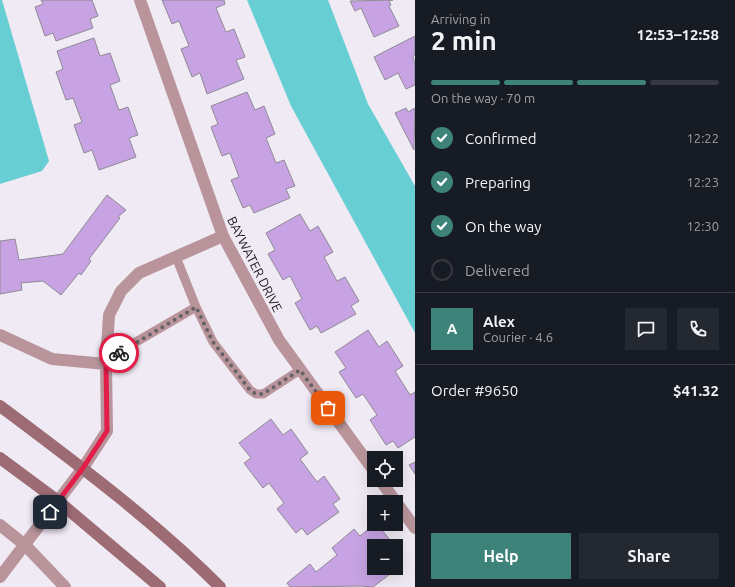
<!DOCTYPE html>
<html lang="en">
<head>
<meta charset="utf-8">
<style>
	:root { --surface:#171b24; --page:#242831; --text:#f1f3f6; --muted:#9ea1a6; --line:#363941; --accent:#3d8379 }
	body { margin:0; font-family:Ubuntu,sans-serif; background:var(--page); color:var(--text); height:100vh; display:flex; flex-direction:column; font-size:15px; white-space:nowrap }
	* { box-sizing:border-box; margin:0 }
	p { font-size:13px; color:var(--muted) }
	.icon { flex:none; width:22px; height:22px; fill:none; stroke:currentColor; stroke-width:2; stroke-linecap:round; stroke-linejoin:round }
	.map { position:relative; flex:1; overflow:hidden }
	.sheet { display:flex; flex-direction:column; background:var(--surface); width:320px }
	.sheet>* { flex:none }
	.tools { position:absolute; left:367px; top:451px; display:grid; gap:8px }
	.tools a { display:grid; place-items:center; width:36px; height:36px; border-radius:0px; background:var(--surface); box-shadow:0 4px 16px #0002; font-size:20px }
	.pin { position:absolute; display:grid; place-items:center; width:34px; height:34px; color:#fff; margin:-17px; border-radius:8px; box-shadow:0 2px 6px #0006 }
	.courier { position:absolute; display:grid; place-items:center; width:40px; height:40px; margin:-20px; border:3px solid #e11d48; border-radius:50%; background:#fff; color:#222; box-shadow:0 1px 5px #0007 }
	.headline em { font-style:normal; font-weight:700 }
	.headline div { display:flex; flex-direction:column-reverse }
	.headline { display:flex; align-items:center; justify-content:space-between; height:68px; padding:0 16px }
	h1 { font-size:26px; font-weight:700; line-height:30px }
	.bar { display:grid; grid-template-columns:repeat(4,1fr); gap:6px 4px; align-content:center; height:48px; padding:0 16px }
	.bar i { height:5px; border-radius:3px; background:var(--line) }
	.bar .on { background:var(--accent) }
	.bar p { grid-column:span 4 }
	.line { display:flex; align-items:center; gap:10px; padding:0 16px; border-top:1px solid var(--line) }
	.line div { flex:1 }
	.round { display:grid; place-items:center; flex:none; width:42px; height:42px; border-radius:0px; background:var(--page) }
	ol { padding:0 16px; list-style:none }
	li { display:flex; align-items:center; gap:12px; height:44px }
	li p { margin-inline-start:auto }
	li .icon { padding:4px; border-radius:50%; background:var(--accent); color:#fff; stroke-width:4 }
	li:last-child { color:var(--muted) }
	li i { width:22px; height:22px; border:2px solid var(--line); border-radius:50% }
	.primary-button { display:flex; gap:8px; margin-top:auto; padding:8px 16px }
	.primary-button a { flex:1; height:46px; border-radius:0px; background:var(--accent); color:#fff; font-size:16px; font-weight:700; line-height:46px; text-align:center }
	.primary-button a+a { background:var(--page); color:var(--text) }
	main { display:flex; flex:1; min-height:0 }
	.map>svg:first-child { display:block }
</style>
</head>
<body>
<main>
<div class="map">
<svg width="415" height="587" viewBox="0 0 415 587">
	<rect width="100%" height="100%" fill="#f0eaf4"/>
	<path fill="#67cfd3" d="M 0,0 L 2,0 L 49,161 L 42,171 L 0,184 Z
		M 247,0 L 328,0 L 368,104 L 415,186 L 415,333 L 291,106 Z"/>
	<path fill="#c7a3e3" stroke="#8f8a94" d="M 41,0 L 92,0 L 98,16 L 90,19 L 93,28 L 56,41 L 53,33 L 45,36 L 35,7 L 43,4 Z
		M 162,0 L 224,0 L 225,4 L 216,8 L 226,32 L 234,29 L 245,57 L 236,60 L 244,79 L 207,94 L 200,73 L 192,77 L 181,49 L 189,46 L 179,21 L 172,24 Z
		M 393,0 L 389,1 L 391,5 L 389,6 L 399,26 L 374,37 L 361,8 L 355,11 L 350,1 Z
		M 415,36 L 415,55 L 413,56 L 415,64 L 415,85 L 406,89 L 398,73 L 385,80 L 374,57 Z
		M 94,38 L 100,56 L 110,53 L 120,81 L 110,85 L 119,110 L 128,107 L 138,135 L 129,138 L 136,157 L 99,170 L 92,150 L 84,153 L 74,125 L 82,122 L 73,98 L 66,100 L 56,72 L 63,69 L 57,51 Z
		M 247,92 L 255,110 L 264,106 L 275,134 L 266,138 L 276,163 L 284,160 L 295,186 L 286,189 L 290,198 L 254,213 L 250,205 L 243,208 L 231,180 L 239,177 L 230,153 L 222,156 L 211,127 L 218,124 L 211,106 Z
		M 406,108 L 408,112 L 415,108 L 414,150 L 395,113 Z
		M 107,195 L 126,210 L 118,217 L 120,218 L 89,259 L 91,261 L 81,275 L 79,273 L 61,295 L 43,281 L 21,283 L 22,290 L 0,294 L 0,241 L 15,239 L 19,260 L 63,254 Z
		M 300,214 L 310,231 L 318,226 L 333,252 L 324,257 L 337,281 L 345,277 L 359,301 L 351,306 L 356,314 L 321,333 L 317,326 L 310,330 L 295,303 L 302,299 L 290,276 L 283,280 L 268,254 L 275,250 L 266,233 Z
		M 368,330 L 379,347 L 387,341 L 403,366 L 395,371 L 410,395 L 415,392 L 415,437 L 398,448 L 393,441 L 386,445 L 370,420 L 377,415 L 363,394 L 356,398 L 339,372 L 346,368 L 335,352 Z
		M 271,419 L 283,435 L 291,429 L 308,453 L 300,459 L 317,482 L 324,476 L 340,499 L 333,504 L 339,512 L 307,535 L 302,528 L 296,533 L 277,509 L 284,503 L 269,483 L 263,488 L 244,463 L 251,458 L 239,443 Z
		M 415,462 L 415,474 L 409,465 Z
		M 375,524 L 377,524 L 395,546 L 374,546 L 374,568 L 385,568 L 390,574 L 373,587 L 361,586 L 290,587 L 287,583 L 310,564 L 316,572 L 337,555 L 332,548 L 354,529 L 360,536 Z
		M 396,547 L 401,553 L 396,557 Z"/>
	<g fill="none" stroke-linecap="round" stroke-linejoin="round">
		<path stroke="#b9959b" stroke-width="9" d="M 196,307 L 213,342 L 250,390 L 256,394 L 263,394 L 300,370
			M 106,364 L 124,349 L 196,307 L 176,257"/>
		<path stroke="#b9959b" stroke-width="12" d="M 140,0 L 223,236 L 279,340 L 374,471
			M 0,335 L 52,359 L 106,364
			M 380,480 L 415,528
			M 0,525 L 25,545 L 65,587
			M 0,577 L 83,468 L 107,431 L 106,364 L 109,315 L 121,291 L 139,273 L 223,236"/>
		<path stroke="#9d6b74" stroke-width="12" d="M 0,406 C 76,463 153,520 220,587
			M 0,458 L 58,501 L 160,587"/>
	</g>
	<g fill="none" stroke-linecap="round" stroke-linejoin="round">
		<path stroke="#646167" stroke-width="4" stroke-dasharray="0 7.2" d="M 119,353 L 196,307 L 213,342 L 250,390 L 256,394 L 263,394 L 300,370 L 328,408"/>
		<path stroke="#e11d48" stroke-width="5" d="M 50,512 L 83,468 L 107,431 L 106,364 L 119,353"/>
	</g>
	<g text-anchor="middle" stroke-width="3" stroke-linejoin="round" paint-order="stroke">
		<g font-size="13" fill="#19171b" stroke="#f0eaf4">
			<text transform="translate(255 264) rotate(63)" y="5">BAYWATER DRIVE</text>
		</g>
	</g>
</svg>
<div class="tools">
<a><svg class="icon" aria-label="locate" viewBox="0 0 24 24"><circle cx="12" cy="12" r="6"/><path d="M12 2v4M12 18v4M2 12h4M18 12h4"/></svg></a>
<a>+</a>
<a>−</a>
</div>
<div class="pin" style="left:328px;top:408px;background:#ea580c"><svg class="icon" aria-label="bag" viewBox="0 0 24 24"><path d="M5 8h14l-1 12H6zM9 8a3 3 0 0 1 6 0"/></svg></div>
<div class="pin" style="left:50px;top:512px;background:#1f2937"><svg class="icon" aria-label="home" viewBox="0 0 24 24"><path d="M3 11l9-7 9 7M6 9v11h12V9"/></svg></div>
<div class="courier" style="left:119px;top:353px"><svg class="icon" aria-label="bike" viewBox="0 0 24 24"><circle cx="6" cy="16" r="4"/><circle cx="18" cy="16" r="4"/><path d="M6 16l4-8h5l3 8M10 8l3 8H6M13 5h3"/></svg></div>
</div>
<section class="sheet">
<div class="headline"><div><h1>2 min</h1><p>Arriving in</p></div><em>12:53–12:58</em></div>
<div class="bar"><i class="on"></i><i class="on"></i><i class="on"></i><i></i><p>On the way · 70 m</p></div>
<ol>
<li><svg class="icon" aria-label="check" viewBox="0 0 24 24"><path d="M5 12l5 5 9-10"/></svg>Confirmed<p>12:22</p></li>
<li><svg class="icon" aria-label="check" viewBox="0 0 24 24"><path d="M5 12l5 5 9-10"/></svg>Preparing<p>12:23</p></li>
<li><svg class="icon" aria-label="check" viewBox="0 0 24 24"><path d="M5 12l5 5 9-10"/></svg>On the way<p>12:30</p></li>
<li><i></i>Delivered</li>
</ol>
<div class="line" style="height:72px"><b class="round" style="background:var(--accent);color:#fff">A</b><div><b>Alex</b><p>Courier · 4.6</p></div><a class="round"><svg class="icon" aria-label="chat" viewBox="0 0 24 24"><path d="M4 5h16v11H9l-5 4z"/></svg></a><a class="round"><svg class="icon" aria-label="phone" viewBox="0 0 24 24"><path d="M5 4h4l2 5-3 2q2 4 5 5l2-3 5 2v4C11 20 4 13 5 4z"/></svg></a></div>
<div class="line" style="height:52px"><div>Order #9650</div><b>$41.32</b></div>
<div class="primary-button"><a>Help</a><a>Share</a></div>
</section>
</main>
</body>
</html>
